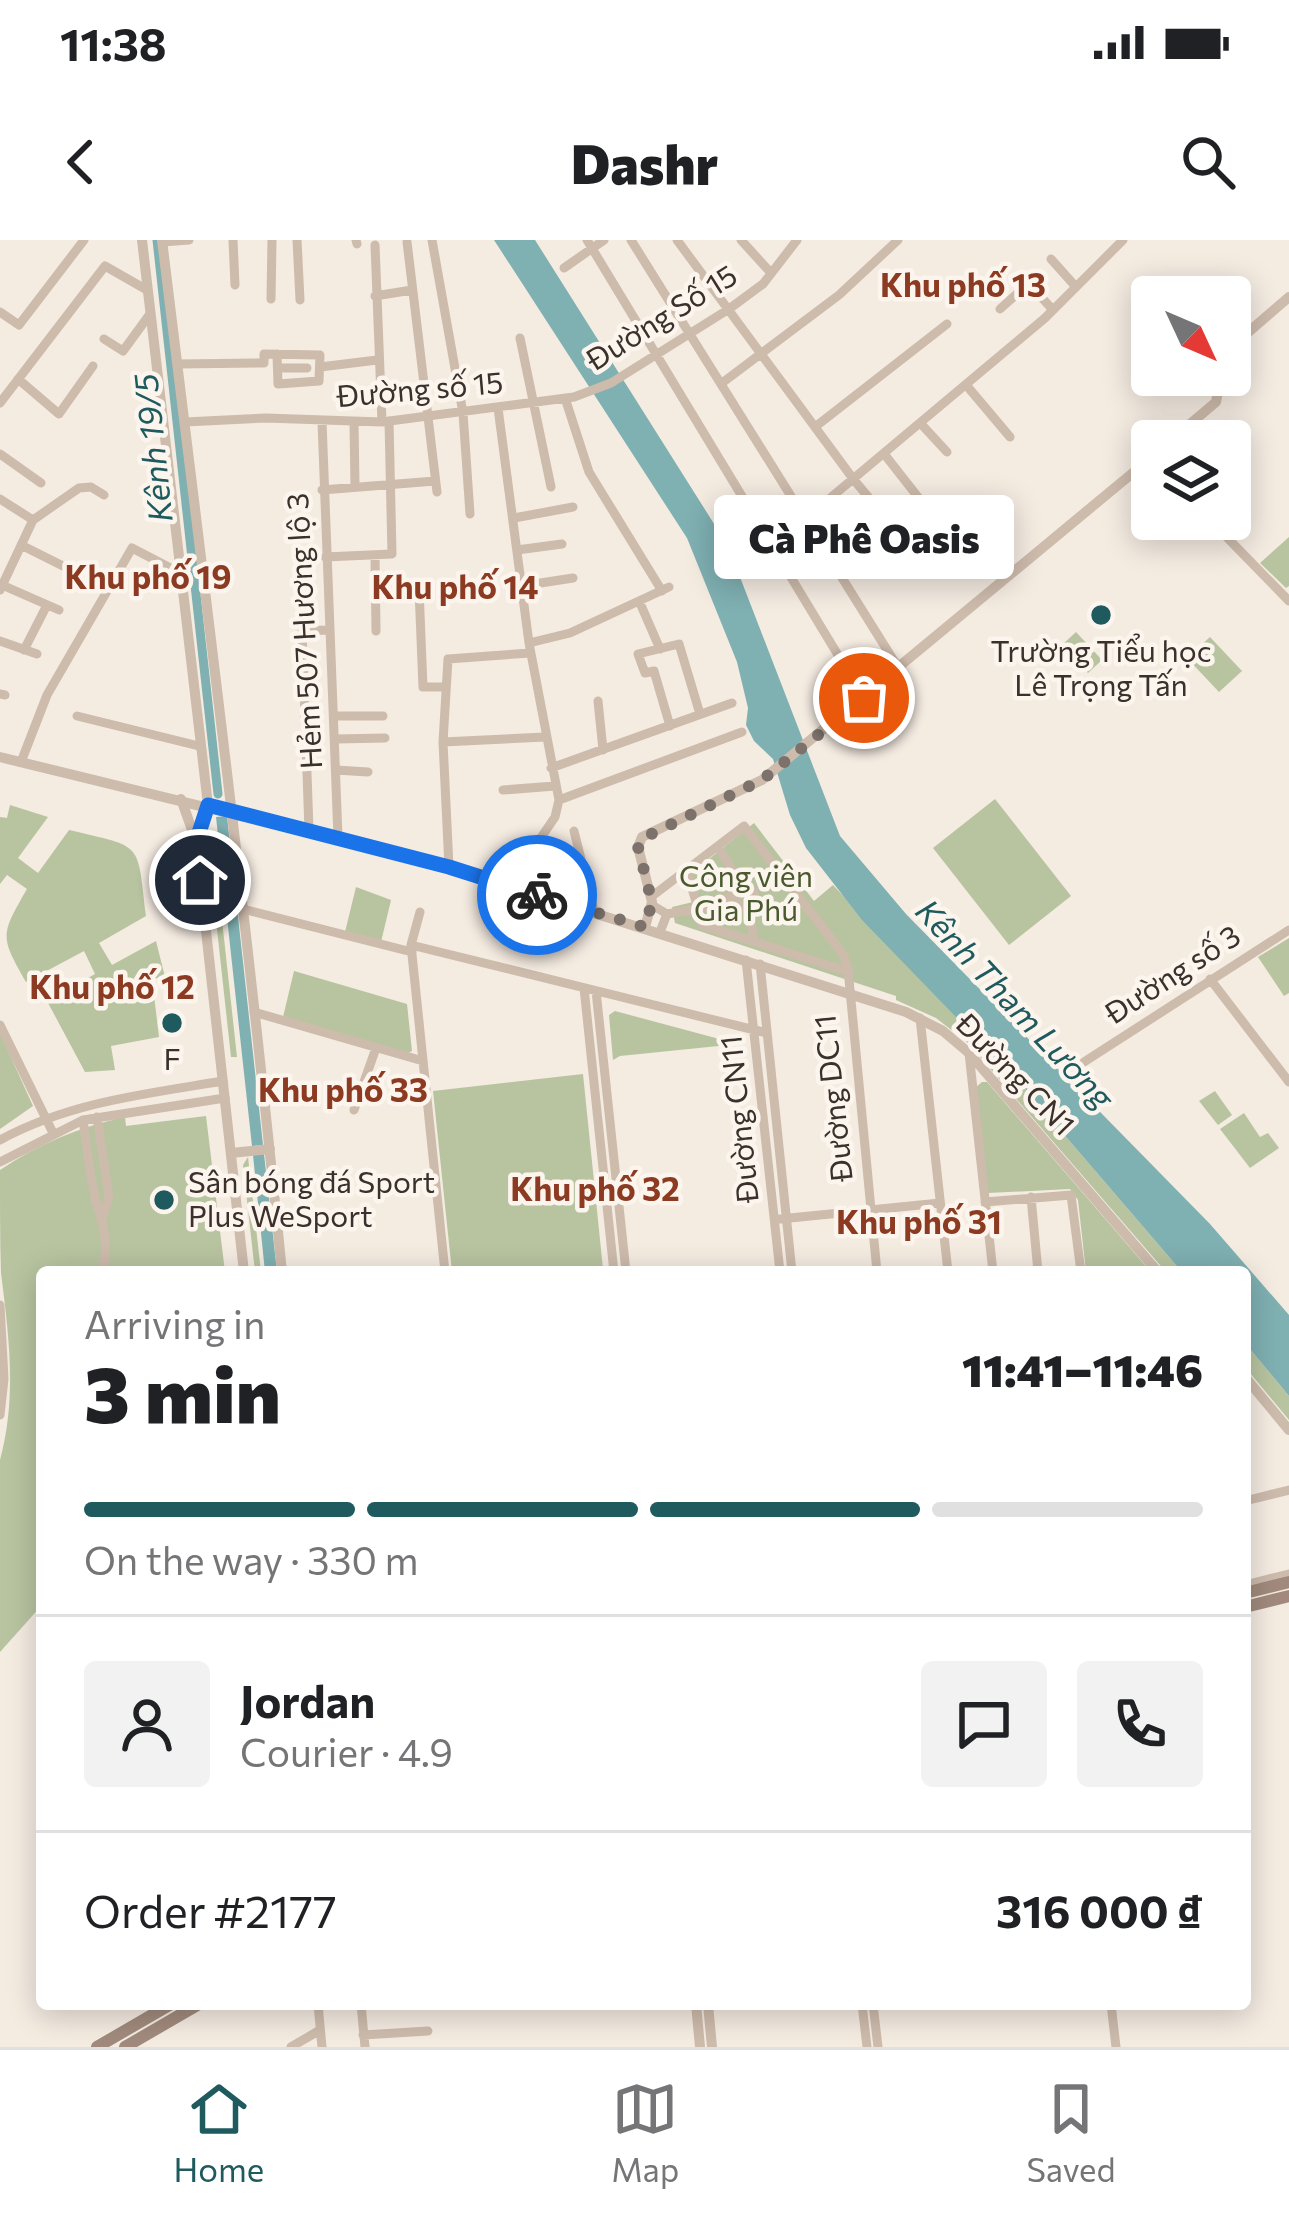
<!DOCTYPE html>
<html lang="en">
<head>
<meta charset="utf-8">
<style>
	:root { --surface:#fff; --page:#f2f2f2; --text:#202124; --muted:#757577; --line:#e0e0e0; --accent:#1f5a5e }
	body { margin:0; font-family:Commissioner,sans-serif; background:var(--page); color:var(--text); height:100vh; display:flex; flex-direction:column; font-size:45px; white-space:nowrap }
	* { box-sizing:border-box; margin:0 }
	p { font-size:39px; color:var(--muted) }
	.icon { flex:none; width:66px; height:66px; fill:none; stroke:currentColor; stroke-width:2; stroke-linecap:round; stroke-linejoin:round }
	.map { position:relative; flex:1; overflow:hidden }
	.side { position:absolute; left:36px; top:1026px; width:1215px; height:744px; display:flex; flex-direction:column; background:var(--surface); border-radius:12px; box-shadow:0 6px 30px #0003 }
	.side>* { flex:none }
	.needle { width:78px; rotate:134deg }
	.controls { position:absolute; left:1131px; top:36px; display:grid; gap:24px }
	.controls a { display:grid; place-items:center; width:120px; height:120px; border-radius:12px; background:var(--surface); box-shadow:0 6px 30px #0003; font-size:60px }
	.pin { position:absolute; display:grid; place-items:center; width:102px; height:102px; color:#fff; margin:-51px; border:6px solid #fff; border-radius:50%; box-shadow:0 3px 12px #0007 }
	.courier { position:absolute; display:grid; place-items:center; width:120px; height:120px; margin:-60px; border:9px solid #1a73e8; border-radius:50%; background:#fff; color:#222; box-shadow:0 3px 15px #0007 }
	.bubble { position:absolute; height:84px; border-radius:12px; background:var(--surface); box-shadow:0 6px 30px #0003; font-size:39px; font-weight:800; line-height:84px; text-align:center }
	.overview em { font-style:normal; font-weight:800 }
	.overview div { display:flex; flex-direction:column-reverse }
	.overview { display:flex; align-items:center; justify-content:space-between; height:204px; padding:0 48px }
	h1 { font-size:78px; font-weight:800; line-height:90px }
	.bar { display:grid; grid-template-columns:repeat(4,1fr); gap:18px 12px; align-content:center; height:144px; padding:0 48px }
	.bar i { height:15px; border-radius:9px; background:var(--line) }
	.bar .current { background:var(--accent) }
	.bar p { grid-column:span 4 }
	.line { display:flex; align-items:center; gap:30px; padding:0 48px; border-top:3px solid var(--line) }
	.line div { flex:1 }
	.round { display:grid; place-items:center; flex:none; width:126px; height:126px; border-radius:12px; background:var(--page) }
	.status { display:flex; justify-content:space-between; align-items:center; height:84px; padding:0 60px; background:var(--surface); direction:ltr }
	.status svg { height:33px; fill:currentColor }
	header { display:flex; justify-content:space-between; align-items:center; height:156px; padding:0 48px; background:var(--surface); font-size:54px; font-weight:800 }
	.tab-bar { display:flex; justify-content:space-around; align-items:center; height:168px; border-top:3px solid var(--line); background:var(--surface); font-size:33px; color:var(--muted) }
	.tab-bar a { display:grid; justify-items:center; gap:6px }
	.tab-bar .current { color:var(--accent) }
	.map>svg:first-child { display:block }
</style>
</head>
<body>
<div class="status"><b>11:38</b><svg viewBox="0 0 49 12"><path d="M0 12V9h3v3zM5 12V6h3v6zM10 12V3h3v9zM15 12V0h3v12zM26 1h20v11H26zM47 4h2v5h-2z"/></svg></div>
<header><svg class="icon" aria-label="back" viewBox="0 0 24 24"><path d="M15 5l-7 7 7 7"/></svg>Dashr<svg class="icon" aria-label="search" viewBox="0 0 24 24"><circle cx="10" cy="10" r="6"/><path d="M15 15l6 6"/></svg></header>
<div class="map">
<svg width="1289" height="1807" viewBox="0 0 1289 1807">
	<rect width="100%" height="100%" fill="#f4ebe1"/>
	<path fill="#b8c4a0" d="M 1289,297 L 1289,346 L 1286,348 L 1260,323 Z
		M 1076,392 L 1102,420 L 1088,433 L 1062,405 Z
		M 1210,397 L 1242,431 L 1219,452 L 1187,418 Z
		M 995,559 L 1071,656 L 1009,705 L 933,608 Z
		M 10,565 L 48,577 L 18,618 L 38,633 L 69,590 C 144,608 137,600 146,676 L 99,703 L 112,725 L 156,701 L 165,737 L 152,739 L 159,797 L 111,806 L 115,830 L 85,832 L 47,761 L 95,734 L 84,711 L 26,742 C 0,696 0,696 27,649 L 7,635 L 0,644 L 0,577 L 7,578 Z
		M 754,583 L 814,661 L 833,645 L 1019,842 L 1182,1032 L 1166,1032 L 967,802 L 936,778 L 896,760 L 896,756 L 675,683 L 672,667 L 693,662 L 689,635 Z
		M 207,598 L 213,598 L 237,817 L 231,817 Z
		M 356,647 L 391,660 L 381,702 L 345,692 Z
		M 1289,698 L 1289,753 L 1284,756 L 1258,717 Z
		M 294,731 L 407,764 L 412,811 L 408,813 L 283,777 Z
		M 615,771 L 738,804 L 620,816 L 613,820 L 609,775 Z
		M 0,793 L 33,866 L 0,889 Z
		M 583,834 L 603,1029 L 452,1032 L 433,851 Z
		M 982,842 L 987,842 L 1151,1032 L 1086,1032 L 1078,960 L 1070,949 L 988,953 L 976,847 Z
		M 1215,851 L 1232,875 L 1218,885 L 1199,861 Z
		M 1244,873 L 1260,897 L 1268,893 L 1279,908 L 1250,928 L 1220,889 Z
		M 206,876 L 225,1032 L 42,1032 L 42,1365 L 0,1412 L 0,1220 C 17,1157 9,1097 1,1033 C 0,1000 0,964 0,930 C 38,904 80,887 125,877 L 126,886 Z
		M 248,917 L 261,1032 L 255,1032 L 243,925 Z
		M 1245,1103 L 1289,1156 L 1289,1180 L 1245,1127 Z"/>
	<path fill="#7fb0b2" d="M 494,0 L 535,0 L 728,306 L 840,596 L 906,674 L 1210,984 L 1289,1075 L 1289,1156 L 1245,1103 L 1245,1032 L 1182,1032 L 1019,842 L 862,680 L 806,608 L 790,575 L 773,519 L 754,501 L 746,485 L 748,468 L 737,422 L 687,298 Z
		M 227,576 L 263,905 L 252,906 L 216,577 Z
		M 264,914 L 277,1032 L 265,1032 L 253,915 Z"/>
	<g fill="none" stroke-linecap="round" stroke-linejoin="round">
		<path stroke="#7fb0b2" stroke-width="9" d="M 157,0 L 218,554"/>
		<path stroke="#cdbbac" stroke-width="9" d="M 233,0 L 235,45
			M 297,0 L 300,60
			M 356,0 L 357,4
			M 432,0 L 463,173 L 470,274
			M 587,0 L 864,458
			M 631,0 L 899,429
			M 677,0 L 854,240 L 896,290
			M 741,0 L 771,33
			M 162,2 L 189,0
			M 407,2 L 437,252
			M 375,5 L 382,182
			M 1051,19 L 1076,47
			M 564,28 L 604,0
			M 1025,39 L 1052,69
			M 375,56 L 412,50
			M 271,59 L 272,0
			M 1000,69 L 1029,43
			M 0,72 L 19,85 L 84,0
			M 520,98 L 551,247
			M 104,99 L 123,111 L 150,74
			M 177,124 L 264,123 L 264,114 L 320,115 L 319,141 L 278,144 L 277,114
			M 320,127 L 377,120
			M 278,128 L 307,128
			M 18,139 L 59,174 L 93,126
			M 722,143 L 839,55 L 898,0
			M 967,146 L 1010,197
			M 565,158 L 589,232 L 662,351
			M 0,163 L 105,26 L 147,50
			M 498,168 L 529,403 L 559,560 L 555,577 L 508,646
			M 185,182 L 266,178 L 382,182 L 574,157 L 611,143 L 729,69 L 763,44 L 797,0
			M 322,182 L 338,597
			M 354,183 L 355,247
			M 922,185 L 947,212
			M 815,187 L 947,84
			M 0,214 L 41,243
			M 885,215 L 925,266
			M 322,250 L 435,241
			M 0,259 L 33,280
			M 514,278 L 573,267
			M 1209,279 L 1289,361
			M 33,280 L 79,248 L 91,247 L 104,255
			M 804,280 L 1045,78 L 1123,0
			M 21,305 L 69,329
			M 517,310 L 562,304
			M 375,315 L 376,391
			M 325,317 L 392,314 L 389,181
			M 2,345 L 59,370
			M 521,346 L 573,338
			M 419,349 L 423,447 L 443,447
			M 0,350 L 33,280
			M 640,363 L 660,409
			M 0,401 L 37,414
			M 529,403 L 570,393 L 669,347
			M 24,410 L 47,365
			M 0,454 L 5,455
			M 598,461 L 603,510
			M 77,476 L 199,506
			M 334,476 L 383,476
			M 670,486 L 654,431 L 645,433 L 638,414 L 679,404 L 700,474
			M 336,499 L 385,498
			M 443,502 L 545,497
			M 21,522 L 47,455 L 132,308 L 182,334
			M 551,528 L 732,463
			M 336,530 L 368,532
			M 503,550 L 555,546
			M 559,560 L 742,492
			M 309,590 L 302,391 L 328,390
			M 574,591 L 594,671
			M 718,607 L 743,647
			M 449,627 L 443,502 L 448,419 L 530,413
			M 687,632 L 697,665
			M735 657a10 10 0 1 1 20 0a10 10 0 1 1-20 0Z
			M 651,657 L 744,586 L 843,714 L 848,729 L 877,1032
			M 652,665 L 667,674 L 660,692
			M 747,666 L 755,702
			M 243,669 L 412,712
			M 695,669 L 697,665 L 735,656
			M 698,671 L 702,685 L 849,732
			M 420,672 L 411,705 L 445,1032
			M 667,674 L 737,662
			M 411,705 L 767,793
			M 746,720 L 780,1032
			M 760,724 L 792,1032
			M 1210,739 L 1289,842
			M 584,748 L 614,1032
			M 596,751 L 626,1032
			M 254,772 L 423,821
			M 920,778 L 948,1032
			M 0,785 L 53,893
			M 969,813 L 993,1032
			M 1084,822 L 1289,690
			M 354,870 L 376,808
			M 97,877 L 109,957 L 103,976
			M 83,880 C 87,905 89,932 95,957 C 103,988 110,997 102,1032
			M 0,900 C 70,862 145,854 223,841
			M 0,922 L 83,880 L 225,858
			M 1031,957 L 1038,1032
			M 985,962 L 1071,955 L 1081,1032
			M 780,979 L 940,963
			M 0,1065 L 4,1139 L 0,1175
			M 1245,1261 L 1289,1250
			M 1245,1345 L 1289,1334
			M 318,1764 L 322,1807
			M 361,1764 L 365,1807
			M 862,1764 L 867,1807
			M 873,1764 L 878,1807
			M 1111,1764 L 1116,1807
			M 363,1795 L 428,1791
			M 291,1807 L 320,1790"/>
		<path stroke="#cdbbac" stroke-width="10" d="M 142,0 L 208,565 L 196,601 L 244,1032
			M 162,0 C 204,344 248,687 282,1032
			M 1230,108 L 1289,57
			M 1170,201 L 1216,162 L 1218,151 L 1210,135
			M 0,517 L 449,627 L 906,772 L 943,791 L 969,813 L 1158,1032
			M 181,559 L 196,601
			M 645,687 L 652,662 L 638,607 L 642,597 L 762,540 L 1152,217
			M 231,913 L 270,909
			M 1245,1137 L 1289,1190
			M 696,1764 L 700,1807
			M 708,1764 L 712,1807"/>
		<path stroke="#a18a7d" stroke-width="12" d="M 1245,1353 L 1289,1342
			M 1245,1367 L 1289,1356
			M 97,1807 L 171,1764
			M 125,1807 L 199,1764"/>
	</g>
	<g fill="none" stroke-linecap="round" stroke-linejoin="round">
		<path stroke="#7c716b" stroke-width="12" stroke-dasharray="0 21.6" d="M 537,655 L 645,687 L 652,662 L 638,607 L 641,599 L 762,540 L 864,458"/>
		<path stroke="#1a73e8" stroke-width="15" d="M 200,640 L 196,602 L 208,565 L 449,627 L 537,655"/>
	</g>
	<g fill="#1f5a5e" stroke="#fbf5ee" stroke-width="4.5">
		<circle cx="1101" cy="375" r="12"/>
		<circle cx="172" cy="783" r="12"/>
		<circle cx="164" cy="960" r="12"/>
	</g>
	<g text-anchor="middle" stroke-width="9" stroke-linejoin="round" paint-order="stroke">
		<g font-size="30" fill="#3b302b" stroke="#fbf5ee">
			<text transform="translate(662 78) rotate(-32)" y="10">Đường Số 15</text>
			<text transform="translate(420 150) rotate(-5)" y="10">Đường số 15</text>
			<text transform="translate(305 391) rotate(-93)" y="10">Hẻm 507 Hương lộ 3</text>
			<text transform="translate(1173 735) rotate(-33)" y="10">Đường số 3</text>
			<text transform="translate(1015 835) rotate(46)" y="10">Đường CN1</text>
			<text transform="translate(834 858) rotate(-96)" y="10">Đường DC11</text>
			<text transform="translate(740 879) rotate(-96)" y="10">Đường CN11</text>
		</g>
		<g font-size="30" fill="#3b302b" stroke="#fbf5ee">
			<text x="1101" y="422">Trường Tiểu học<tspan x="1101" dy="34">Lê Trọng Tấn</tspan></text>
			<text x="172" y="830">F</text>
			<text x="188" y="953" text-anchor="start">Sân bóng đá Sport<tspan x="188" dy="34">Plus WeSport</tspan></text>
		</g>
		<g font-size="30" fill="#4a5a2e" stroke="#fbf5ee">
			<text x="746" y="647">Công viên<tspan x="746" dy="34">Gia Phú</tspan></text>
		</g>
		<g font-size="33" font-weight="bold" fill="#8c3b22" stroke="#fbf5ee">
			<text x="963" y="57">Khu phố 13</text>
			<text x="148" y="349">Khu phố 19</text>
			<text x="455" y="359">Khu phố 14</text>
			<text x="112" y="759">Khu phố 12</text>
			<text x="343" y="862">Khu phố 33</text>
			<text x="595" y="961">Khu phố 32</text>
			<text x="919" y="994">Khu phố 31</text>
		</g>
		<g font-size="33" font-style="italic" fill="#1f5a5e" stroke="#fbf5ee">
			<text transform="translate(153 208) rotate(-96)" y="12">Kênh 19/5</text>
			<text transform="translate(1015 764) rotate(47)" y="12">Kênh Tham Lương</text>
		</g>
	</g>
</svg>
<div class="controls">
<a><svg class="needle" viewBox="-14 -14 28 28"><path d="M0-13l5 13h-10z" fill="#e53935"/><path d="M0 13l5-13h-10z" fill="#757577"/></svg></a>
<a><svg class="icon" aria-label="layers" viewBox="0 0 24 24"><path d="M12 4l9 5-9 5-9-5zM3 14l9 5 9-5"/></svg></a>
</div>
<div class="pin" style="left:864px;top:458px;background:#ea580c"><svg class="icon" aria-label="bag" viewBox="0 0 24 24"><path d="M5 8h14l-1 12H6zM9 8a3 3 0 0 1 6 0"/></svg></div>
<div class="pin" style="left:200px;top:640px;background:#1f2937"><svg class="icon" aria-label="home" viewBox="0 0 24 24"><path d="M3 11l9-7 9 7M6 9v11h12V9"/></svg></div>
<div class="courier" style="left:537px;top:655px"><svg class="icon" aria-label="bike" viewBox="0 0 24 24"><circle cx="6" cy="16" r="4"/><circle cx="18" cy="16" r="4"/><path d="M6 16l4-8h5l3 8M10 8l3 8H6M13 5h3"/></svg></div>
<div class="bubble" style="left:714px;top:255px;width:300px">Cà Phê Oasis</div>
<section class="side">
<div class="overview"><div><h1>3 min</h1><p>Arriving in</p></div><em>11:41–11:46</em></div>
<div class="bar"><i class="current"></i><i class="current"></i><i class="current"></i><i></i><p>On the way · 330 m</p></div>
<div class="line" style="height:216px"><a class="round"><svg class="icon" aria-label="person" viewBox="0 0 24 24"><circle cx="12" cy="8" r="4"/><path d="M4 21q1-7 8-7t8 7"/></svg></a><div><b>Jordan</b><p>Courier · 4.9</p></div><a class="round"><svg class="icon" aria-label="chat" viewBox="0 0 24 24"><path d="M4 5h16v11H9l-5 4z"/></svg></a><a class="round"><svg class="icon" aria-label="phone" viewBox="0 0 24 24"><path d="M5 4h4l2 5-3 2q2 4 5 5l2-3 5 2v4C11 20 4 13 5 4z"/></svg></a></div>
<div class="line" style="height:156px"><div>Order #2177</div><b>316 000 ₫</b></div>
</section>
</div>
<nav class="tab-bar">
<a class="current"><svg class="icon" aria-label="home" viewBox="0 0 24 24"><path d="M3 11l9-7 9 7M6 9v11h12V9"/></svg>Home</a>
<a><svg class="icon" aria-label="map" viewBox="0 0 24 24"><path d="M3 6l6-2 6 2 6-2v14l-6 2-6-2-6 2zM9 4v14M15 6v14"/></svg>Map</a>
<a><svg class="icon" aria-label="saved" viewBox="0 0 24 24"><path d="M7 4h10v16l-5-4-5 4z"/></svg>Saved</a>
</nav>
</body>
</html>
